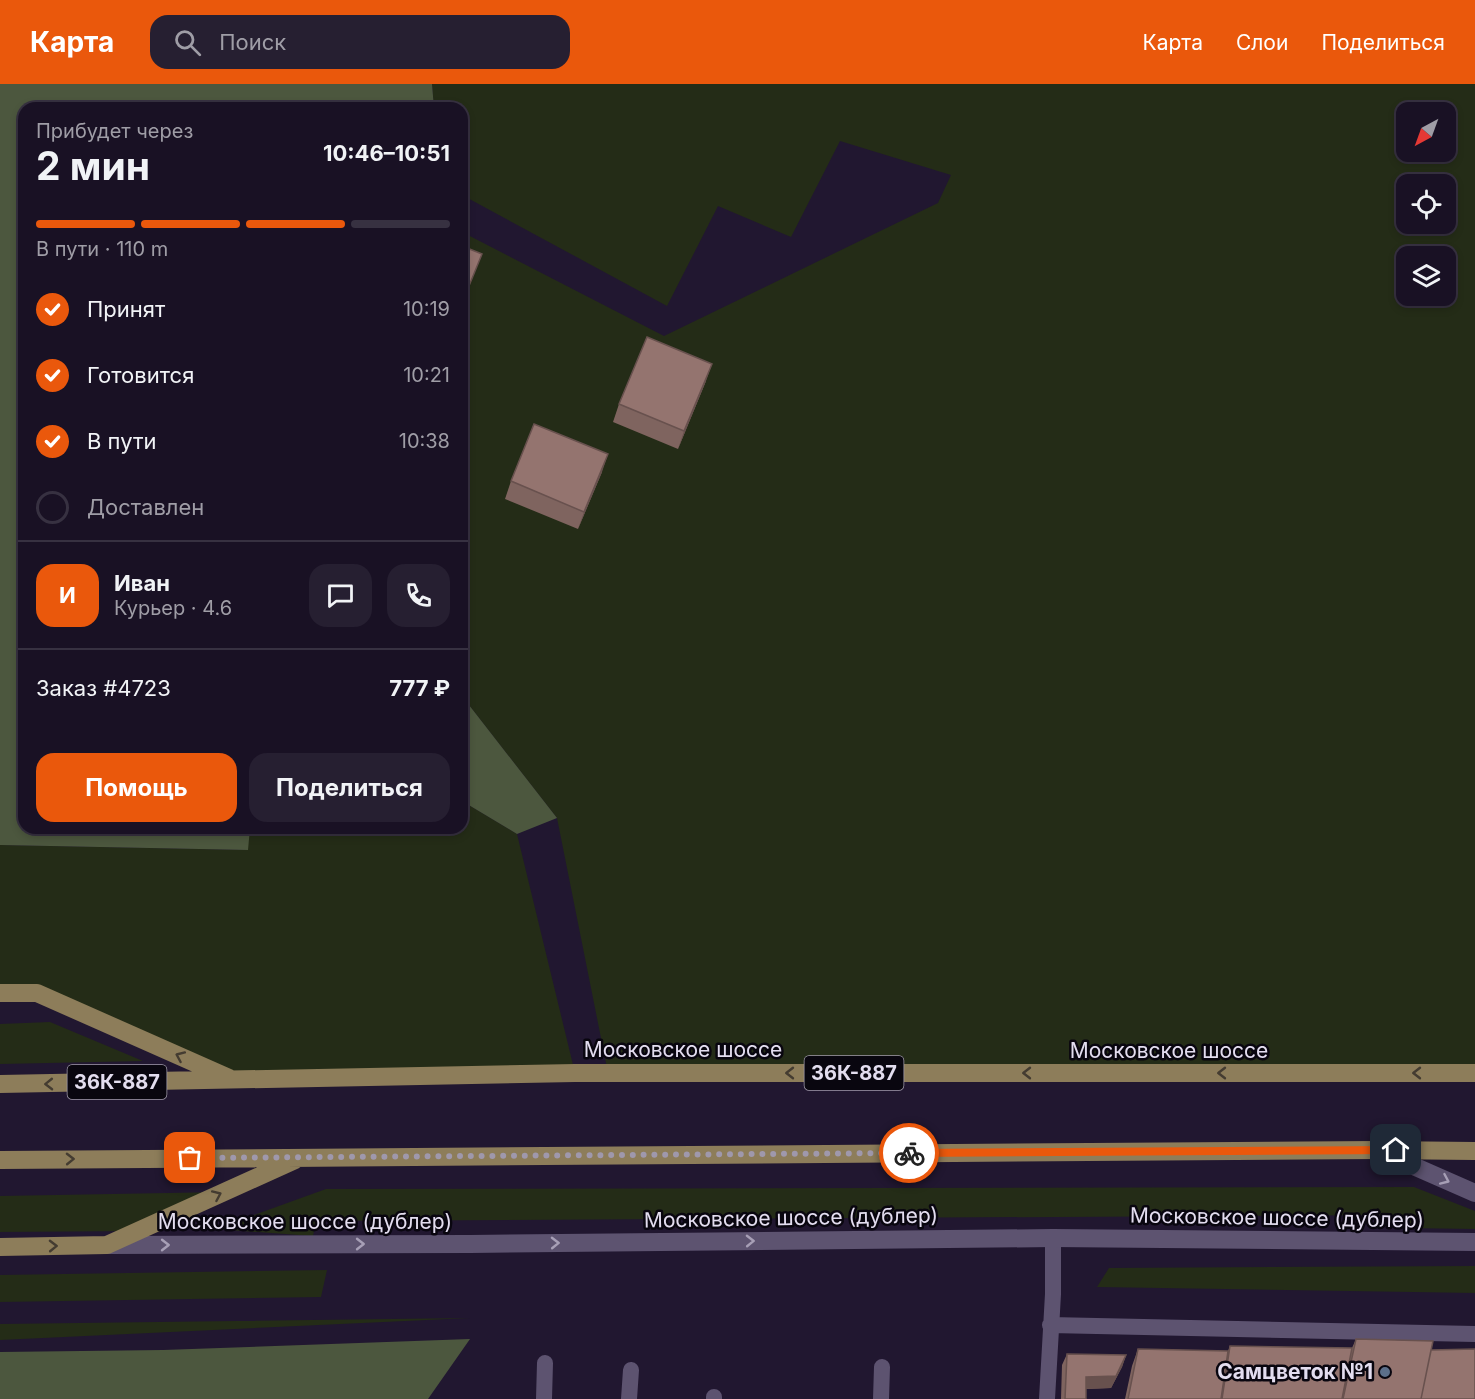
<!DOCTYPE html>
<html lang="ru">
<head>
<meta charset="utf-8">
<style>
	:root { --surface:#191124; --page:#261f31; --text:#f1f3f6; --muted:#9f9da6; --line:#373141; --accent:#ea580c }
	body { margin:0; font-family:Inter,sans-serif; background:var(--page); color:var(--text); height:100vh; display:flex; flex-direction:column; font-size:22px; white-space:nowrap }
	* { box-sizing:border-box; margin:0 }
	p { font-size:20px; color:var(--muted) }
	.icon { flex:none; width:33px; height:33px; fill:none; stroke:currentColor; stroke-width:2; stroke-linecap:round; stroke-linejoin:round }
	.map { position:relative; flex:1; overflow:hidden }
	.sheet { position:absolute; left:18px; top:18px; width:450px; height:732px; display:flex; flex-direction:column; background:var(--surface); border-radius:18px; box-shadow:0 3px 9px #0003,0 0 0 2px var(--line) }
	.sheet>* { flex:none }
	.needle { width:39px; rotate:221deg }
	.tools { position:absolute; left:1396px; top:18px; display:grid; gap:12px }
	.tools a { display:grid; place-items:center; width:60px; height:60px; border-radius:12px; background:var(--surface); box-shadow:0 3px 9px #0003,0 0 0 2px var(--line); font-size:30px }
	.pin { position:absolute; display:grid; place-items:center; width:51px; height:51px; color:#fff; margin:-26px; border-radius:12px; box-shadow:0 3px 9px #0006 }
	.courier { position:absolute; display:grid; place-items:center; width:60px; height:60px; margin:-30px; border:4px solid #ea580c; border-radius:50%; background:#fff; color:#222; box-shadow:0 2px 8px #0007 }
	.head em { font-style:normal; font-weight:700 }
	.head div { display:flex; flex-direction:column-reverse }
	.head { display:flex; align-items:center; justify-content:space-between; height:102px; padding:0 18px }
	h1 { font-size:39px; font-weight:700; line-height:45px }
	.bar { display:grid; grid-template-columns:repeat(4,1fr); gap:9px 6px; align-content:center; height:72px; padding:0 18px }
	.bar i { height:8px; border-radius:4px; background:var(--line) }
	.bar .active { background:var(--accent) }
	.bar p { grid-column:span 4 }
	.line { display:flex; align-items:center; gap:15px; padding:0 18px; border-top:2px solid var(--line) }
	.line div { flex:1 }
	.round { display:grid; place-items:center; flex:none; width:63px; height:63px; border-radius:18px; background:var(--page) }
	ol { padding:0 18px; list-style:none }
	li { display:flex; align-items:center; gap:18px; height:66px }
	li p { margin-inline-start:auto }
	li .icon { padding:6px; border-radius:50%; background:var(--accent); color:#fff; stroke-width:4 }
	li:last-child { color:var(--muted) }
	li i { width:33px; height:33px; border:3px solid var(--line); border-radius:50% }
	.button { display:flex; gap:12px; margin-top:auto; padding:12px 18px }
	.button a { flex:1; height:69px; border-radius:18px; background:var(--accent); color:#fff; font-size:24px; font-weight:700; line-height:69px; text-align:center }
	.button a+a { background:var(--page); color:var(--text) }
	header { display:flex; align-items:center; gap:36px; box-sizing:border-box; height:84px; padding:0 30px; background:var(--accent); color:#fff }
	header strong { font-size:28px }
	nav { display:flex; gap:33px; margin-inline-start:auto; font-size:21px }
	.search { width:420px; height:54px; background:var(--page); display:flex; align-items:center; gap:15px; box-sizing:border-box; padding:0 21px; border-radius:18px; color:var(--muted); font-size:22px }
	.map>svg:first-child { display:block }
</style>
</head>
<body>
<header>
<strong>Карта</strong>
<div class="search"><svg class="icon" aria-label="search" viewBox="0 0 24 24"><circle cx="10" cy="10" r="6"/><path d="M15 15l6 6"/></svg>Поиск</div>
<nav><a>Карта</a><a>Слои</a><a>Поделиться</a></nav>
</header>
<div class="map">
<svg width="1475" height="1315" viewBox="0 0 1475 1315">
	<rect width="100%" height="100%" fill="#211730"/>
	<path fill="#242c17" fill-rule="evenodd" d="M 432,0 L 1475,0 L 1475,991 L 608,989 L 557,734 L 462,612 L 462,148 L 664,252 L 938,119 L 951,91 L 840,57 L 791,153 L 718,122 L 667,222 L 462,111 L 462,24 L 434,24 ZM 1407,28 L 1446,28 L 1446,68 L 1407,68 ZM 1407,100 L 1446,100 L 1446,140 L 1407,140 ZM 1407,172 L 1446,172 L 1446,212 L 1407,212 Z
		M 462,717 L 517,750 L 575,989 L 233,996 L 37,909 L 0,909 L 0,761 L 247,766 L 250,744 L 462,744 Z
		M 50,938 L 143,977 L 0,980 L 0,940 Z
		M 1414,1103 L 1475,1127 L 1475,1145 L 1404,1144 L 1402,1131 L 316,1137 L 313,1152 L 215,1145 L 326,1105 Z
		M 224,1108 L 136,1147 L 0,1148 L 0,1112 Z
		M 1475,1182 L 1475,1209 L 1097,1203 L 1109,1184 Z
		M 327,1186 L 321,1213 L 0,1218 L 0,1191 Z
		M 470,1234 L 0,1256 L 0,1240 Z"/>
	<path fill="#4c573e" d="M 0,0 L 432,0 L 434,24 L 24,24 L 24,744 L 250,744 L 248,766 L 0,761 Z
		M 462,612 L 557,734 L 517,750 L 462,717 Z
		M 470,1255 L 428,1315 L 0,1315 L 0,1268 L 163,1266 Z"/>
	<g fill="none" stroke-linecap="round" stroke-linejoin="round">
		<path stroke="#5d5370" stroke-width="16" d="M 1050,1241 L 1475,1250
			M 544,1315 L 545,1279
			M 629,1315 L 631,1286
			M 714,1315 L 714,1313
			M 881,1315 L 882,1283
			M 1047,1315 L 1053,1210 L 1053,1154"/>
		<path stroke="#5d5370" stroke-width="18" d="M 1377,1066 L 1475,1109
			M 107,1161 L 470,1160 L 1053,1154 L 1475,1158"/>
		<path stroke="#8d7d5a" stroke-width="18" d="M 0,909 L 37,909 L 229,994
			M 0,1000 L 575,989 L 1475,989
			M 0,1076 L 1377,1066 L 1475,1067
			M 0,1163 L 107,1161 L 295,1076"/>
	</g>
	<path fill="#7f645f" d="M 706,297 L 678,365 L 613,338 L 619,320 Z
		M 602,388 L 578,445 L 505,415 L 511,397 Z
		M 1356,1255 L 1431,1266 L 1475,1315 L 1125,1315 L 1132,1282 L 1138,1265 L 1228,1267 L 1230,1262 L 1352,1264 Z
		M 1067,1270 L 1126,1271 L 1122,1283 L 1111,1304 L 1086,1305 L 1086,1315 L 1061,1315 L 1062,1281 Z"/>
	<path fill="#68514e" d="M 712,280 L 706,297 L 678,365 L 684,347 Z
		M 608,370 L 602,388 L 578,445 L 584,428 Z
		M 1126,1271 L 1122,1283 L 1111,1304 L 1082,1305 L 1086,1293 Z"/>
	<path fill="#94746f" stroke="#68514e" stroke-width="1.5" d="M 462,162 L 482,170 L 462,219 Z
		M 647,253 L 712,280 L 684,347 L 619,320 Z
		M 534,340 L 608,370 L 584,428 L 511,397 Z
		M 1356,1255 L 1433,1257 L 1421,1315 L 1343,1315 Z
		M 1230,1262 L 1352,1264 L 1342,1315 L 1222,1315 Z
		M 1138,1265 L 1228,1267 L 1221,1315 L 1128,1315 Z
		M 1475,1265 L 1475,1315 L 1421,1315 L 1431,1266 Z
		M 1067,1270 L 1126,1271 L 1116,1292 L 1086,1293 L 1086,1315 L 1065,1315 Z"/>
	<defs><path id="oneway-chevron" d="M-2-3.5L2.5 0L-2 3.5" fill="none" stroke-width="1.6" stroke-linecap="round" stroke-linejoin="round" transform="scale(1.5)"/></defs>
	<g stroke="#443c31">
		<use href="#oneway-chevron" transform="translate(180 972) rotate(-156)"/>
		<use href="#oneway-chevron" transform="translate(790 989) rotate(-180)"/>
		<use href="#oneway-chevron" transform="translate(1027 989) rotate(-180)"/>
		<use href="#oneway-chevron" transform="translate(1222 989) rotate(-180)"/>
		<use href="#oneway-chevron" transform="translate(1417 989) rotate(-180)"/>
		<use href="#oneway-chevron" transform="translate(49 1000) rotate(179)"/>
		<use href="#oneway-chevron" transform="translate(70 1075) rotate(-1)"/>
		<use href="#oneway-chevron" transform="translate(217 1111) rotate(-24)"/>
		<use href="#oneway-chevron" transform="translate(53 1162) rotate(-1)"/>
	</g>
	<g stroke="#a79fb6">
		<use href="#oneway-chevron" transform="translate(1445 1096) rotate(24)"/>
		<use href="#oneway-chevron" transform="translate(750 1157) rotate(-1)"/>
		<use href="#oneway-chevron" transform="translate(555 1159) rotate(-1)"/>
		<use href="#oneway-chevron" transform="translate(360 1160)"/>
		<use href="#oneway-chevron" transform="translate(165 1161)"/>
	</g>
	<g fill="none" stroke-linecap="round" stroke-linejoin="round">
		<path stroke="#9f98ac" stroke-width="6" stroke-dasharray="0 10.8" d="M 190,1074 L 909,1069"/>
		<path stroke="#ea580c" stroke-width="8" d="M 909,1069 L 1396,1066"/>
	</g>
	<circle fill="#5c6f8a" stroke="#09060f" stroke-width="2" cx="1385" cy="1288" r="6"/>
	<g text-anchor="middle" stroke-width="5" stroke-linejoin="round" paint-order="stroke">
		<g fill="#09060f" stroke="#a29cac" stroke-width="1.5">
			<rect x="804.5" y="972" width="99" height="34" rx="4.5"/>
			<rect x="67.5" y="981" width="99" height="34" rx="4.5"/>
		</g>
		<g font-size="20" font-weight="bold" fill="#e3ddef">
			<text x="854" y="996">36К-887</text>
			<text x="117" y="1005">36К-887</text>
		</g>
		<g font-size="21" fill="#e3ddef" stroke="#09060f">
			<text x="683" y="973">Московское шоссе</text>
			<text x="1169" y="974">Московское шоссе</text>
			<text transform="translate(791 1134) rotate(-1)" y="7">Московское шоссе (дублер)</text>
			<text transform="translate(1277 1134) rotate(1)" y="7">Московское шоссе (дублер)</text>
			<text x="305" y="1145">Московское шоссе (дублер)</text>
		</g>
		<g font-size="21" font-weight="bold" fill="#e3ddef" stroke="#09060f" text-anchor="end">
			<text x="1373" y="1295">Самцветок №1</text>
		</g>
	</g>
</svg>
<div class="tools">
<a><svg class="needle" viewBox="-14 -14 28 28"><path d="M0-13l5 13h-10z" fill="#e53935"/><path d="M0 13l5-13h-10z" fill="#9f9da6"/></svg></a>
<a><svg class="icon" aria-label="locate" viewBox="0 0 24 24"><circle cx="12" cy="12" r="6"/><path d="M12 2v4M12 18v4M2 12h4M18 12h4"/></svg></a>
<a><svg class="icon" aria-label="layers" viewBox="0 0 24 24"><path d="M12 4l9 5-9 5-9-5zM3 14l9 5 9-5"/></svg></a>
</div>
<div class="pin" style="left:190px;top:1074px;background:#ea580c"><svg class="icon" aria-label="bag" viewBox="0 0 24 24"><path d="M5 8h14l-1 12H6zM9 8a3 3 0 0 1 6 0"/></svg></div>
<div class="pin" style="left:1396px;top:1066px;background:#1f2937"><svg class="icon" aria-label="home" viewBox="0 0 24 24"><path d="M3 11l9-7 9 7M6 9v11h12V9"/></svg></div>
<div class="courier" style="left:909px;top:1069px"><svg class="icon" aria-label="bike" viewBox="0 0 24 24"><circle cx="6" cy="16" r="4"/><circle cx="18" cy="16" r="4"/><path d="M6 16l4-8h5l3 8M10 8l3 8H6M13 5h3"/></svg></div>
<section class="sheet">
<div class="head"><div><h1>2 мин</h1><p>Прибудет через</p></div><em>10:46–10:51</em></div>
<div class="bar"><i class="active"></i><i class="active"></i><i class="active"></i><i></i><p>В пути · 110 m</p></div>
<ol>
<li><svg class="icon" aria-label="check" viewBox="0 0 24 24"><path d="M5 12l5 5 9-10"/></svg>Принят<p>10:19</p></li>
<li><svg class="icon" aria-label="check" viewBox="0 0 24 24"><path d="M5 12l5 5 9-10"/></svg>Готовится<p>10:21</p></li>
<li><svg class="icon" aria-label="check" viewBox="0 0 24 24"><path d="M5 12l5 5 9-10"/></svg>В пути<p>10:38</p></li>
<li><i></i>Доставлен</li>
</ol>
<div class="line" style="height:108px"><b class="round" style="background:var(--accent);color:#fff">И</b><div><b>Иван</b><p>Курьер · 4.6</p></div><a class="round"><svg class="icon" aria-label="chat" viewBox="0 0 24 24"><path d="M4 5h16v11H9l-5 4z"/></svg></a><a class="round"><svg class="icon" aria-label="phone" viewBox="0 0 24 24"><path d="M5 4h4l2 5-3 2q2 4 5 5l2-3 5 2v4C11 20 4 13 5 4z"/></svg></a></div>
<div class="line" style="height:78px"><div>Заказ #4723</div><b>777 ₽</b></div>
<div class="button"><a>Помощь</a><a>Поделиться</a></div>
</section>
</div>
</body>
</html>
